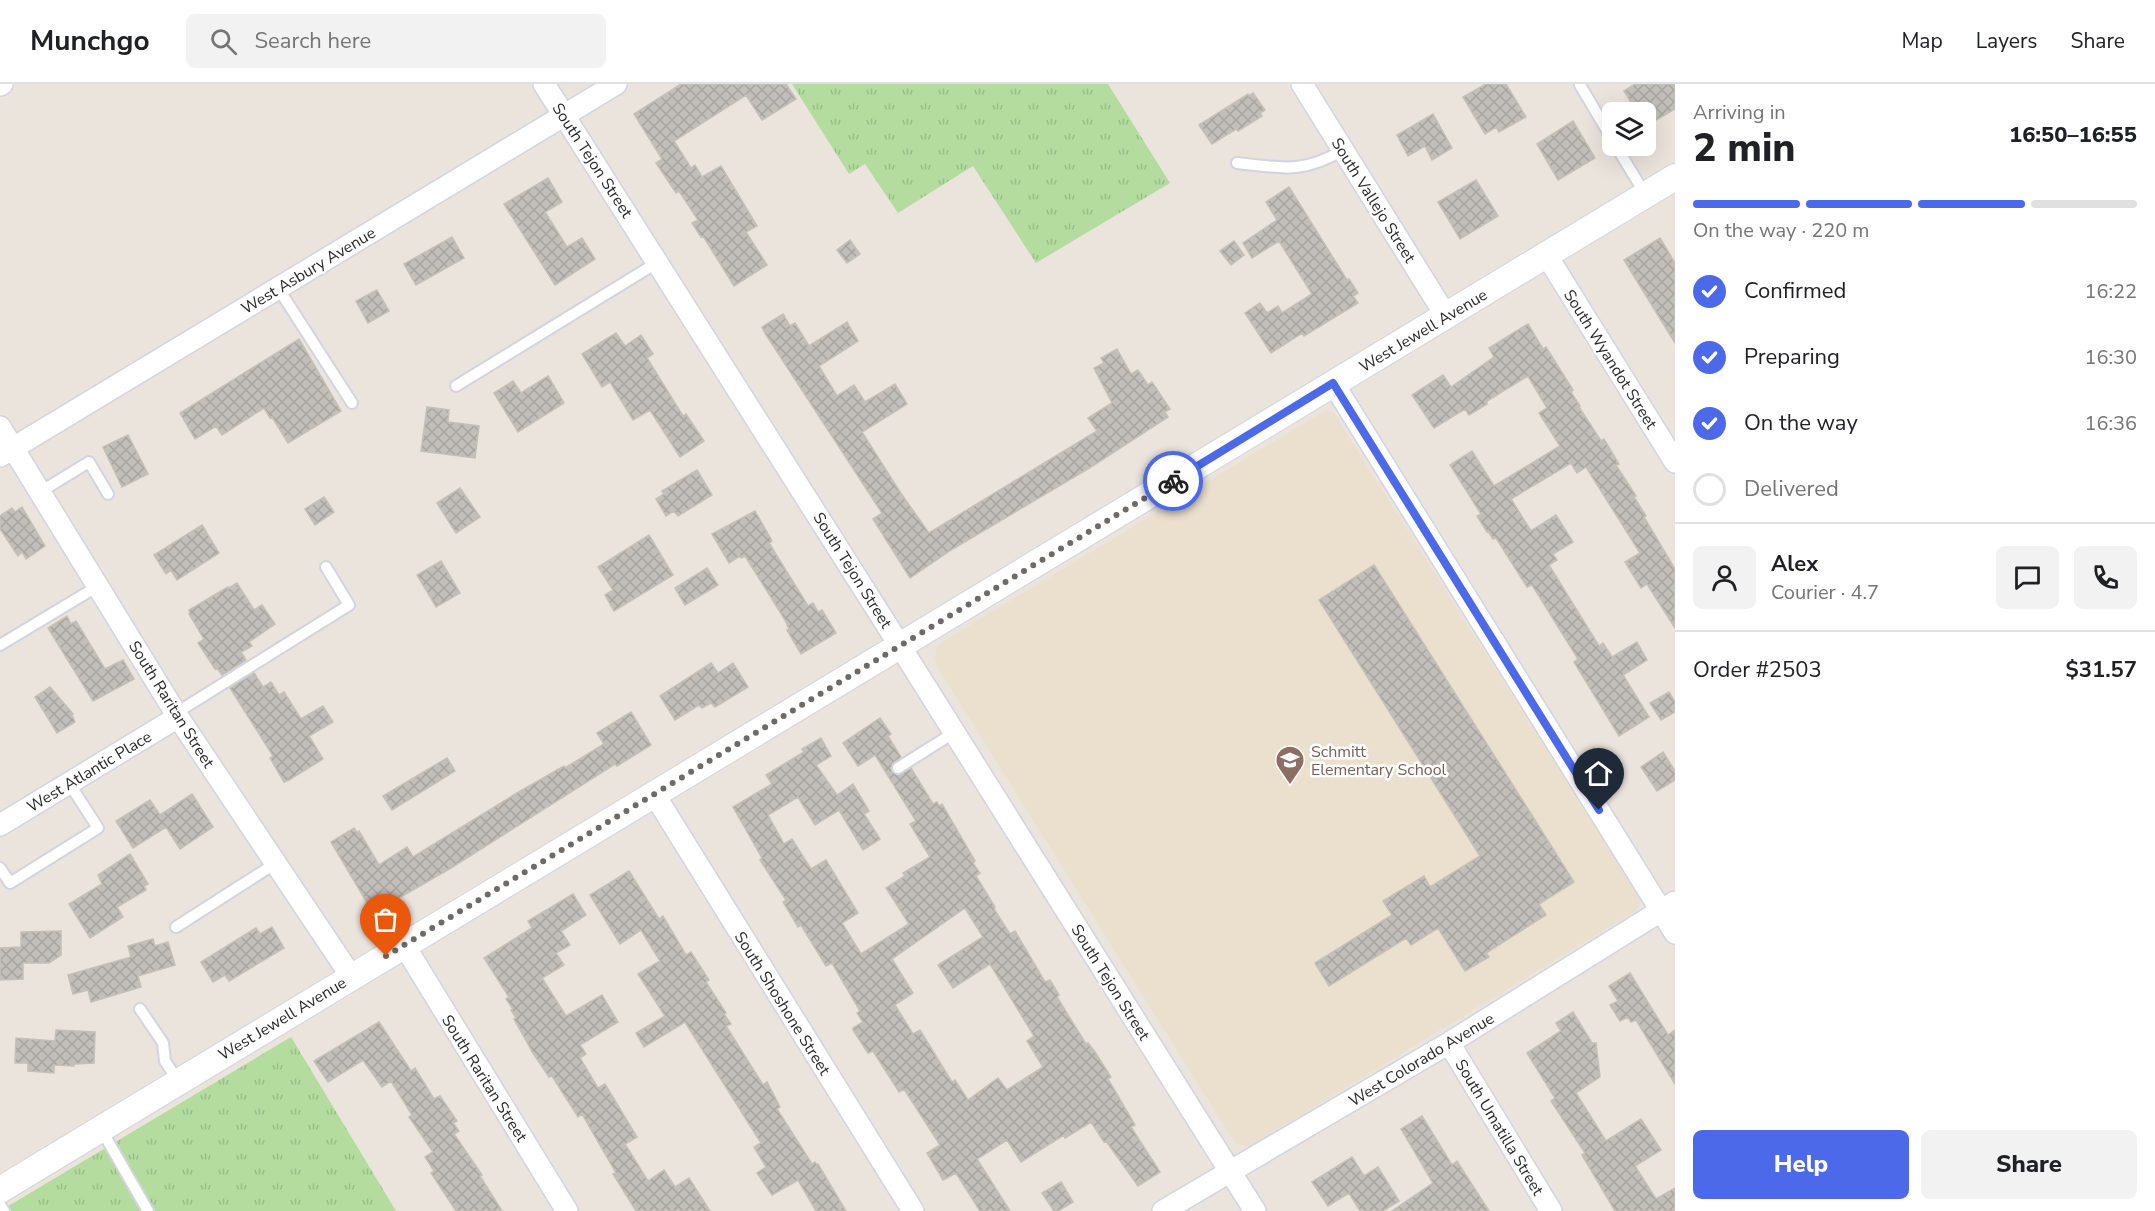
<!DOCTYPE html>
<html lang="en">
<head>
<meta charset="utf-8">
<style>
	:root { --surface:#fff; --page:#f2f2f2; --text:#202124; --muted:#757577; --line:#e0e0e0; --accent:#4b69e8 }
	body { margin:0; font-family:"Nunito Sans",sans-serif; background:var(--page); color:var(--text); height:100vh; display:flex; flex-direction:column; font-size:22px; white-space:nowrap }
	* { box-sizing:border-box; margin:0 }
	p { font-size:20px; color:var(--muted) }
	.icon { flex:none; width:33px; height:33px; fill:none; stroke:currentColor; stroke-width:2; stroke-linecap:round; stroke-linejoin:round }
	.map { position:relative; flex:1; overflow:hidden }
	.drawer { display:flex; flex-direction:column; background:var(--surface); width:480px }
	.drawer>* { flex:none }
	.tools { position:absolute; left:1602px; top:18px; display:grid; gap:12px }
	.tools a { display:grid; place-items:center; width:54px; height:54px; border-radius:9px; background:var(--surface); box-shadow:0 6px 24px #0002; font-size:30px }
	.pin { position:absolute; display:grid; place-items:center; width:51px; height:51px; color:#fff; margin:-62px -26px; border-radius:50% 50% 50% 0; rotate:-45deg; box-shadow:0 0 6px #0007 }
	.pin .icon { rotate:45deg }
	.courier { position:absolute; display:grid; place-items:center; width:60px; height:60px; margin:-30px; border:4px solid #4b69e8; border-radius:50%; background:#fff; color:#222; box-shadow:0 2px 8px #0007 }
	.head em { font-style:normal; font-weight:800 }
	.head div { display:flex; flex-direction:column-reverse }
	.head { display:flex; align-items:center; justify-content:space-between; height:102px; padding:0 18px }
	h1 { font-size:39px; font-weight:800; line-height:45px }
	.bar { display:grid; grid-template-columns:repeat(4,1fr); gap:9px 6px; align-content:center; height:72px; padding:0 18px }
	.bar i { height:8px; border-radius:4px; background:var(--line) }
	.bar .on { background:var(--accent) }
	.bar p { grid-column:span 4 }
	.line { display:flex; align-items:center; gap:15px; padding:0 18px; border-top:2px solid var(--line) }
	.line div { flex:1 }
	.round { display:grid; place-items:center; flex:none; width:63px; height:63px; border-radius:9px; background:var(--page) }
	ol { padding:0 18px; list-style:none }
	li { display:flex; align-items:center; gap:18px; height:66px }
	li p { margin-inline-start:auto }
	li .icon { padding:6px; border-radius:50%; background:var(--accent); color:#fff; stroke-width:4 }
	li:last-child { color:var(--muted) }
	li i { width:33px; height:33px; border:3px solid var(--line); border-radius:50% }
	.primary-button { display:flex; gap:12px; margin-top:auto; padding:12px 18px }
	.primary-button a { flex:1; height:69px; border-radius:9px; background:var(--accent); color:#fff; font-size:24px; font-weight:800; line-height:69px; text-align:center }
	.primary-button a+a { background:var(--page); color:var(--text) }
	header { display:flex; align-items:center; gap:36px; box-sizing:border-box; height:84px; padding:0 30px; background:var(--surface); border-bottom:2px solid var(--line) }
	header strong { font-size:28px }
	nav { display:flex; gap:33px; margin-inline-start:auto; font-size:21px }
	.search { width:420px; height:54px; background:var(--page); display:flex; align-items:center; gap:15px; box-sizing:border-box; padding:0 21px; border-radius:9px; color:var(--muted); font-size:22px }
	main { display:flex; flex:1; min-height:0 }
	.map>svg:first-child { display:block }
</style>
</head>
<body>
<header>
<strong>Munchgo</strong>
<div class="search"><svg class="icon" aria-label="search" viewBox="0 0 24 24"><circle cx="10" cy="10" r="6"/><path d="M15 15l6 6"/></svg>Search here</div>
<nav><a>Map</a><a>Layers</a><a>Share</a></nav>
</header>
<main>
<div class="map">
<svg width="1675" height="1127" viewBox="0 0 1675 1127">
	<defs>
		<pattern id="grass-tufts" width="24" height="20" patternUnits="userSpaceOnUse" patternTransform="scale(1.5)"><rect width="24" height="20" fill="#b3dc9e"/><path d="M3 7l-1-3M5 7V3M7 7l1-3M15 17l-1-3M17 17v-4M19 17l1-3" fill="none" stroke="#9abd88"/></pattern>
		<pattern id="building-cross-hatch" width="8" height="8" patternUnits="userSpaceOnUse" patternTransform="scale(1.5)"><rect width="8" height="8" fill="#c2beb9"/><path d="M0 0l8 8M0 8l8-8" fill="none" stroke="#a7a39f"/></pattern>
	</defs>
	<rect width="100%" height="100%" fill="#eae4dc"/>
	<path fill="#eae0cd" d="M 1326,326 L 1333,328 L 1641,816 L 1636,827 L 1248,1063 L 1235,1059 L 939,586 L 935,575 L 937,561 Z"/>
	<path fill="url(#grass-tufts)" d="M 792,0 L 1108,0 L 1170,99 L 1036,179 L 973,82 L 898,129 L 865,80 L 849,90 Z
		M 291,953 L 396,1127 L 0,1127 Z"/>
	<path fill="url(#building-cross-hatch)" stroke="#c5c0b6" stroke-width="1.5" fill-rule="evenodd" d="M 681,0 L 786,0 L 796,15 L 762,36 L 746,11 L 674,57 L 691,84 L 695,81 L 702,93 L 721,82 L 757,142 L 746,148 L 767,181 L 734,202 L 703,152 L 701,153 L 692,139 L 698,136 L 679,107 L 676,109 L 656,79 L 662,75 L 634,30 Z
		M 1486,0 L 1506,0 L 1526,33 L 1499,48 L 1496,43 L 1485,50 L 1463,13 Z
		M 1635,0 L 1675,0 L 1675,25 L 1646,42 L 1646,28 L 1637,28 L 1624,7 Z
		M 1253,9 L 1265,26 L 1260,29 L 1262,32 L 1238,47 L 1236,45 L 1212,60 L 1199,41 L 1248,10 L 1249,12 Z
		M 1433,30 L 1452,64 L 1432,76 L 1425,62 L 1408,72 L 1397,51 Z
		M 1573,37 L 1595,74 L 1558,96 L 1537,60 Z
		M 548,94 L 562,118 L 545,128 L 567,163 L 582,154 L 595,175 L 555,201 L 504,120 Z
		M 1476,96 L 1498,132 L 1460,155 L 1438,118 Z
		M 1289,103 L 1347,196 L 1349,195 L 1358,209 L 1353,212 L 1358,219 L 1304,252 L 1302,249 L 1271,269 L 1245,229 L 1260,219 L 1267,229 L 1278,222 L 1282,229 L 1312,210 L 1279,157 L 1252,174 L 1243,159 L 1277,136 L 1266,118 Z
		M 452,153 L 464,174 L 416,201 L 404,180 Z
		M 1660,154 L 1675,179 L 1675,259 L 1624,176 Z
		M 850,156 L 860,170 L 847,179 L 837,166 Z
		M 1234,157 L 1244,171 L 1231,181 L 1220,167 Z
		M 377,206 L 389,227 L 368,239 L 356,217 Z
		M 783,230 L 790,242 L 795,239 L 809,262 L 847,238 L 858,257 L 819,282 L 837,312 L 854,301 L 865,318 L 895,300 L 907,320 L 862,348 L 900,408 L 929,449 L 1097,347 L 1088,334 L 1112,319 L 1094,284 L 1104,279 L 1101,274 L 1117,265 L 1131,290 L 1138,286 L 1148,301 L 1152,298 L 1170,325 L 1165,328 L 1168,333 L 1091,383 L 951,466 L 910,494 L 873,435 L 882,429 L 766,251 L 762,243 Z
		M 1528,240 L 1543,265 L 1546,263 L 1573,306 L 1571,308 L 1580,322 L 1579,323 L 1601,357 L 1604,355 L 1619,380 L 1616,381 L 1636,412 L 1634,413 L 1646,432 L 1644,433 L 1675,485 L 1675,544 L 1647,500 L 1641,504 L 1625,478 L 1640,469 L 1586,383 L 1577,389 L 1571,379 L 1511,415 L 1531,447 L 1556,431 L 1573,458 L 1553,470 L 1557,476 L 1549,481 L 1599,562 L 1603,559 L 1612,573 L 1637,558 L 1647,576 L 1623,591 L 1649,633 L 1619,652 L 1574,578 L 1578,575 L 1547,525 L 1532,501 L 1527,503 L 1496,454 L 1493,455 L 1488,447 L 1487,448 L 1477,432 L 1481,430 L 1450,381 L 1472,367 L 1494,402 L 1560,362 L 1539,329 L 1547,324 L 1528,292 L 1487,317 L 1487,320 L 1469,331 L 1465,325 L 1434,344 L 1412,311 L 1443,291 L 1451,303 L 1494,273 L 1489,264 Z
		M 616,249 L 625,262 L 641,251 L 653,270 L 647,274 L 683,332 L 686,330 L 704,357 L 680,373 L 650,326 L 633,336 L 610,298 L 602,303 L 582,270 Z
		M 299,255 L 341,327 L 288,359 L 272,333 L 270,334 L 264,324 L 222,351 L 216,342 L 195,355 L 180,329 Z
		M 548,292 L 564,319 L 518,348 L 494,309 L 513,297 L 521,309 Z
		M 427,323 L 449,326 L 448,338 L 479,342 L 475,374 L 421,367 Z
		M 128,351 L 148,390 L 122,403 L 103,363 Z
		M 697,386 L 712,411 L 678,432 L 674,427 L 666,432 L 656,415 L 664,410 L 662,407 Z
		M 460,404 L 480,433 L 456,449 L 437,419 Z
		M 324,413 L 334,428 L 315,441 L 305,425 Z
		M 22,423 L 45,462 L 26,475 L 22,468 L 18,472 L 0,445 L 0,432 L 12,424 L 15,428 Z
		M 755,427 L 772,457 L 769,459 L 808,522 L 813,519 L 818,528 L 822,526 L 836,549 L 801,570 L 787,546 L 789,545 L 785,536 L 745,472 L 741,474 L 740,472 L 729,479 L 712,450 Z
		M 202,441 L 219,469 L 177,496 L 171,486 L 166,490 L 154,471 Z
		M 649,451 L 673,491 L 614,527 L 605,511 L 613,506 L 598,483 Z
		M 441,477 L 460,509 L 436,523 L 417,491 Z
		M 1374,481 L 1574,798 L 1539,820 L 1546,831 L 1486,869 L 1489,873 L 1465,887 L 1438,844 L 1411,861 L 1406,854 L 1329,902 L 1315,879 L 1392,831 L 1383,817 L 1424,792 L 1430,803 L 1480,772 L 1319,516 Z
		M 707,484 L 718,501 L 685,521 L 675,504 Z
		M 237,499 L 254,526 L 262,521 L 275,540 L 249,558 L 252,562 L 241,568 L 246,576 L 222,591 L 217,584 L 215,585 L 198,559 L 204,555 L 189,530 L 190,528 L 189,526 L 228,503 L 229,504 Z
		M 67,532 L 71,540 L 76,537 L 105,585 L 123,576 L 134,595 L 93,617 L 48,544 Z
		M 711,579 L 718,589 L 733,579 L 748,603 L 715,623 L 711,619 L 702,624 L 699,621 L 675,636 L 660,612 Z
		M 254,589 L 263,603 L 271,598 L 279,611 L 284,608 L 301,635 L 323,622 L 333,638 L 309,652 L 323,675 L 289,696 L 284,698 L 270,674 L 273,672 L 230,604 Z
		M 50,603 L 73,630 L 72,631 L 75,638 L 57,649 L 35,613 Z
		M 1669,608 L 1675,618 L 1675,628 L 1661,636 L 1650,619 Z
		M 631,628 L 651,661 L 617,682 L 615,680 L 451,784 L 373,829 L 331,758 L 354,744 L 357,749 L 359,747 L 379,781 L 407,763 L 413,773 L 517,709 L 564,682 L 565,684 L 604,660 L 597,649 Z
		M 880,634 L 891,650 L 888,652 L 901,673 L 892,680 L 892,688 L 899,691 L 911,684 L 933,720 L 937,718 L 939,722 L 942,720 L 975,777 L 973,779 L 980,789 L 976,792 L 995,823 L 994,825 L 1010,850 L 1015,847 L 1045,898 L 1050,896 L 1059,911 L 1057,913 L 1086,960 L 1088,959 L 1095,968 L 1111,993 L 1108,995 L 1135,1041 L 1131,1043 L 1160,1088 L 1138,1102 L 1106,1057 L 1104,1058 L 1091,1038 L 1065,1054 L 1064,1051 L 1021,1078 L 1007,1056 L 977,1075 L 1010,1127 L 980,1127 L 956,1089 L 943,1096 L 927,1069 L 940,1061 L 904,1005 L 899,1008 L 873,967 L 868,969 L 853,946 L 853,944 L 863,938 L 857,929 L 860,927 L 832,879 L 826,882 L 801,841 L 798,843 L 783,818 L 786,816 L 760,776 L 762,774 L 733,723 L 772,700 L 766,691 L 804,668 L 802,665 L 821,654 L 831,672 L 816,681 L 837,711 L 853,700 L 869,727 L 864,730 L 880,755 L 863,766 L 839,726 L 815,741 L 798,713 L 768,731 L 784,760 L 792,755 L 811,785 L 826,776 L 858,829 L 842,839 L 861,870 L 909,840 L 886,804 L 905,792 L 903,789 L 930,773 L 910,740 L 916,737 L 875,671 L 858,682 L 843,659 ZM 965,824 L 983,853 L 938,881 L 953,904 L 990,880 L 1034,952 L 1027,957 L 1043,983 L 1007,1006 L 998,994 L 968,1016 L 955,996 L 952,998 L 920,946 L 913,950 L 895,921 L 913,909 L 892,875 Z
		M 1663,668 L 1675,687 L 1675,696 L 1657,707 L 1641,683 Z
		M 447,674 L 455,687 L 392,726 L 383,712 Z
		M 192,710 L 213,743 L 180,765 L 166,743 L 133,764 L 116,737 L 150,716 L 160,731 Z
		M 130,770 L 148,800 L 144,802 L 146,806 L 117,823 L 123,833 L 90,854 L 69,820 L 102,800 L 98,791 Z
		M 629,787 L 659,835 L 663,832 L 686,871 L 691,868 L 709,896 L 706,898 L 726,929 L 724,930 L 731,940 L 726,942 L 763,1001 L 767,998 L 780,1023 L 777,1025 L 812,1080 L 815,1078 L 817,1081 L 818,1080 L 846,1127 L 816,1127 L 798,1096 L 772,1111 L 757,1089 L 766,1083 L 754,1063 L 761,1059 L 685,938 L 644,963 L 636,949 L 665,932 L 638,890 L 660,877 L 641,846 L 620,860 L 590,811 Z
		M 573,810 L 586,831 L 561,847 L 570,861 L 556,869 L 564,881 L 542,894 L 566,932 L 602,911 L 618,938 L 580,961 L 586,970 L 580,974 L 598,1004 L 605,1000 L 637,1053 L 625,1060 L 648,1097 L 664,1086 L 675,1103 L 689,1094 L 710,1127 L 636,1127 L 613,1090 L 616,1089 L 582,1030 L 578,1033 L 552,992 L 549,993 L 533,969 L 514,935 L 516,934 L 511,926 L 513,925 L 506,915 L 509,913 L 484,874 L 532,844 L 528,837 Z
		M 272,843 L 284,864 L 229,897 L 225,891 L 213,898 L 201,878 L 256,844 L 260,850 Z
		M 61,847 L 61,871 L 49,879 L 23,879 L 23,895 L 0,896 L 0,864 L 21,863 L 21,848 Z
		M 153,855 L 155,862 L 168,858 L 175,881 L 138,892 L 141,903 L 91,918 L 88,906 L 73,910 L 68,891 L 131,873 L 128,862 Z
		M 1630,889 L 1668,951 L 1675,946 L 1675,1000 L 1636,936 L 1631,938 L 1628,933 L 1620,937 L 1610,921 L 1618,917 L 1609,902 Z
		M 1573,928 L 1592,959 L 1596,959 L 1600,993 L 1576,1009 L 1606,1057 L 1641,1035 L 1661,1066 L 1635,1082 L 1656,1115 L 1675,1104 L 1675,1127 L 1615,1127 L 1582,1071 L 1585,1069 L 1551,1017 L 1555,1014 L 1527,969 L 1561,947 L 1556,939 Z
		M 379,938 L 411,987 L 415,984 L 434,1015 L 440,1012 L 457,1037 L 453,1039 L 459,1047 L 454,1050 L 482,1091 L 480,1092 L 502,1127 L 456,1127 L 431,1089 L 434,1087 L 425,1073 L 433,1068 L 409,1033 L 412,1031 L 391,997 L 382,1003 L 363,976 L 328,998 L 314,977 Z
		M 56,946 L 95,948 L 94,979 L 74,980 L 74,982 L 54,981 L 54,989 L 28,987 L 28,979 L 15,979 L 16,954 L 55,957 Z
		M 1422,1032 L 1452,1081 L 1457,1077 L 1489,1127 L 1392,1127 L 1433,1099 L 1401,1045 Z
		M 1352,1073 L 1364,1092 L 1378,1083 L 1399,1117 L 1383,1127 L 1360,1127 L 1349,1109 L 1328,1122 L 1312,1098 Z
		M 1061,1098 L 1073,1118 L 1058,1127 L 1054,1127 L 1042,1109 Z"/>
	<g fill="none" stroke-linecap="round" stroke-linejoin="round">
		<g stroke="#d2d4e0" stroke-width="14">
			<path id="service" d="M 1580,1 L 1612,55
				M 1616,62 L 1645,110
				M 1237,79 C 1281,84 1303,90 1343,66
				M 278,204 L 352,319
				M 456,302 L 658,178
				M 40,408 L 89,378 L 108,410
				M 0,561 L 98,502
				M 176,629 L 349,521 L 326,483
				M 898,684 L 955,648
				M 0,784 L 10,799 L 98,744 L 69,699
				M 176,843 L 276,779
				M 140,925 L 163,959 L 165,977 L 178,997
				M 101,1045 L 148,1127
				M 0,1121 L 4,1127"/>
		</g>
		<g stroke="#d2d4e0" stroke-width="24">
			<path id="minor" d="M 544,0 L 900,562 L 1255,1127
				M 1302,0 L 1446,232
				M 0,1 L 2,0
				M 1547,172 L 1675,378
				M 1333,299 L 1675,849
				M 0,343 L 178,633 L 351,892
				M 0,372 L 616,0
				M 654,710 L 913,1127
				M 0,741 L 178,633
				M 404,861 L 567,1127
				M 1449,959 L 1551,1127
				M 1163,1127 L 1449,959 L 1675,818"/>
		</g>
		<g stroke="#d2d4e0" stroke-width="28">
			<path id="tertiary" d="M 0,1106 L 1675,93"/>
		</g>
		<use href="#service" stroke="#fff" stroke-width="10"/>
		<use href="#minor" stroke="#fff" stroke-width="21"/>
		<use href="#tertiary" stroke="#fff" stroke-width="26"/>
	</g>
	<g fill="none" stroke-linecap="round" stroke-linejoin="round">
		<path stroke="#6d6a68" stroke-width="6" stroke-dasharray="0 10.8" d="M 386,872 L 1173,397"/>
		<path stroke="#4b69e8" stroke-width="8" d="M 1173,397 L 1333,299 L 1599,726"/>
	</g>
	<defs>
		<g id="school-pin" transform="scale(1.5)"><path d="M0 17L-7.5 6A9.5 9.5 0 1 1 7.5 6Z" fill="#8d6e63" stroke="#fff"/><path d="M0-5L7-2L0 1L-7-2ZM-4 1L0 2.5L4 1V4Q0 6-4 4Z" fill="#fff"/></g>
	</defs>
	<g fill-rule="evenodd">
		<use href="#school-pin" x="1290" y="676"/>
	</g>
	<g text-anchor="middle" stroke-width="5" stroke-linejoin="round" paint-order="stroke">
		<g font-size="16" fill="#292929" stroke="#fff">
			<text transform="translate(593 76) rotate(57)" y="6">South Tejon Street</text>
			<text transform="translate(1374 116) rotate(58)" y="6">South Vallejo Street</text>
			<text transform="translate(308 186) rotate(-31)" y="6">West Asbury Avenue</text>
			<text transform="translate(1423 246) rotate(-31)" y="6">West Jewell Avenue</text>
			<text transform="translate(1611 275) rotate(58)" y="6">South Wyandot Street</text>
			<text transform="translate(853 486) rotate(58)" y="6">South Tejon Street</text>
			<text transform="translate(172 620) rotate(58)" y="6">South Raritan Street</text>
			<text transform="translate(89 687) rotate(-31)" y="6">West Atlantic Place</text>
			<text transform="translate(1111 898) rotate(58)" y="6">South Tejon Street</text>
			<text transform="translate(783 919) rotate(58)" y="6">South Shoshone Street</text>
			<text transform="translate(282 934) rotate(-31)" y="6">West Jewell Avenue</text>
			<text transform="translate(1421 975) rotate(-31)" y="6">West Colorado Avenue</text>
			<text transform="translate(485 994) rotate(58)" y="6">South Raritan Street</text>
			<text transform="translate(1500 1043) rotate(59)" y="6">South Umatilla Street</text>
		</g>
		<g font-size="16" fill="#785e54" stroke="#fff" text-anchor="start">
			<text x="1311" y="673">Schmitt<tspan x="1311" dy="18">Elementary School</tspan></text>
		</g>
	</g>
</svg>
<div class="tools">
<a><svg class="icon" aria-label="layers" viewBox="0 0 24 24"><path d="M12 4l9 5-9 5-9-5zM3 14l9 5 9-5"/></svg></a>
</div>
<div class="pin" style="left:386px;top:872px;background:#ea580c"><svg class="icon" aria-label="bag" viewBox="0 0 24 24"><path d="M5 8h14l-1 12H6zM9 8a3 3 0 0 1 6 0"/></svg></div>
<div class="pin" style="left:1599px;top:726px;background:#1f2937"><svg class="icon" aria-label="home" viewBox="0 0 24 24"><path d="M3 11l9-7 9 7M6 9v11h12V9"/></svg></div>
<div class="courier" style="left:1173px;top:397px"><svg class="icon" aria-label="bike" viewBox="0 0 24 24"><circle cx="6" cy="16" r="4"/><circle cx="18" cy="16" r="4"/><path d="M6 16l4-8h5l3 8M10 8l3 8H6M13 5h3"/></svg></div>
</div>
<section class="drawer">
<div class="head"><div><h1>2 min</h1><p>Arriving in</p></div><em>16:50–16:55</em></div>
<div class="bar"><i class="on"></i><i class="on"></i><i class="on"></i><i></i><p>On the way · 220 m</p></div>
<ol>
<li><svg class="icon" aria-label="check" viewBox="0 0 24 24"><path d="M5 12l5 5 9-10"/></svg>Confirmed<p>16:22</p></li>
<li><svg class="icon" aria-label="check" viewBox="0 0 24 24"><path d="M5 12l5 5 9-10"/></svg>Preparing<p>16:30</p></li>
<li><svg class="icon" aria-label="check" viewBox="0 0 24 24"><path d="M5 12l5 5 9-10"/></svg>On the way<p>16:36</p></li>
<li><i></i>Delivered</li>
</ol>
<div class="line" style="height:108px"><a class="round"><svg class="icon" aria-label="person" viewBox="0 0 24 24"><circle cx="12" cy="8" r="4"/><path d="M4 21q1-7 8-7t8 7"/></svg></a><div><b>Alex</b><p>Courier · 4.7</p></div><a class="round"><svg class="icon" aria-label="chat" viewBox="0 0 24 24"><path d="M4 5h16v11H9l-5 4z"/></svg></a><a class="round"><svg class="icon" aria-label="phone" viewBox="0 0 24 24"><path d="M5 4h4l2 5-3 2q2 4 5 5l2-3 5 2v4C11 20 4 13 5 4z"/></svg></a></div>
<div class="line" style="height:78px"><div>Order #2503</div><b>$31.57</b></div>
<div class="primary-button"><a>Help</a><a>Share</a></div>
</section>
</main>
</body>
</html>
